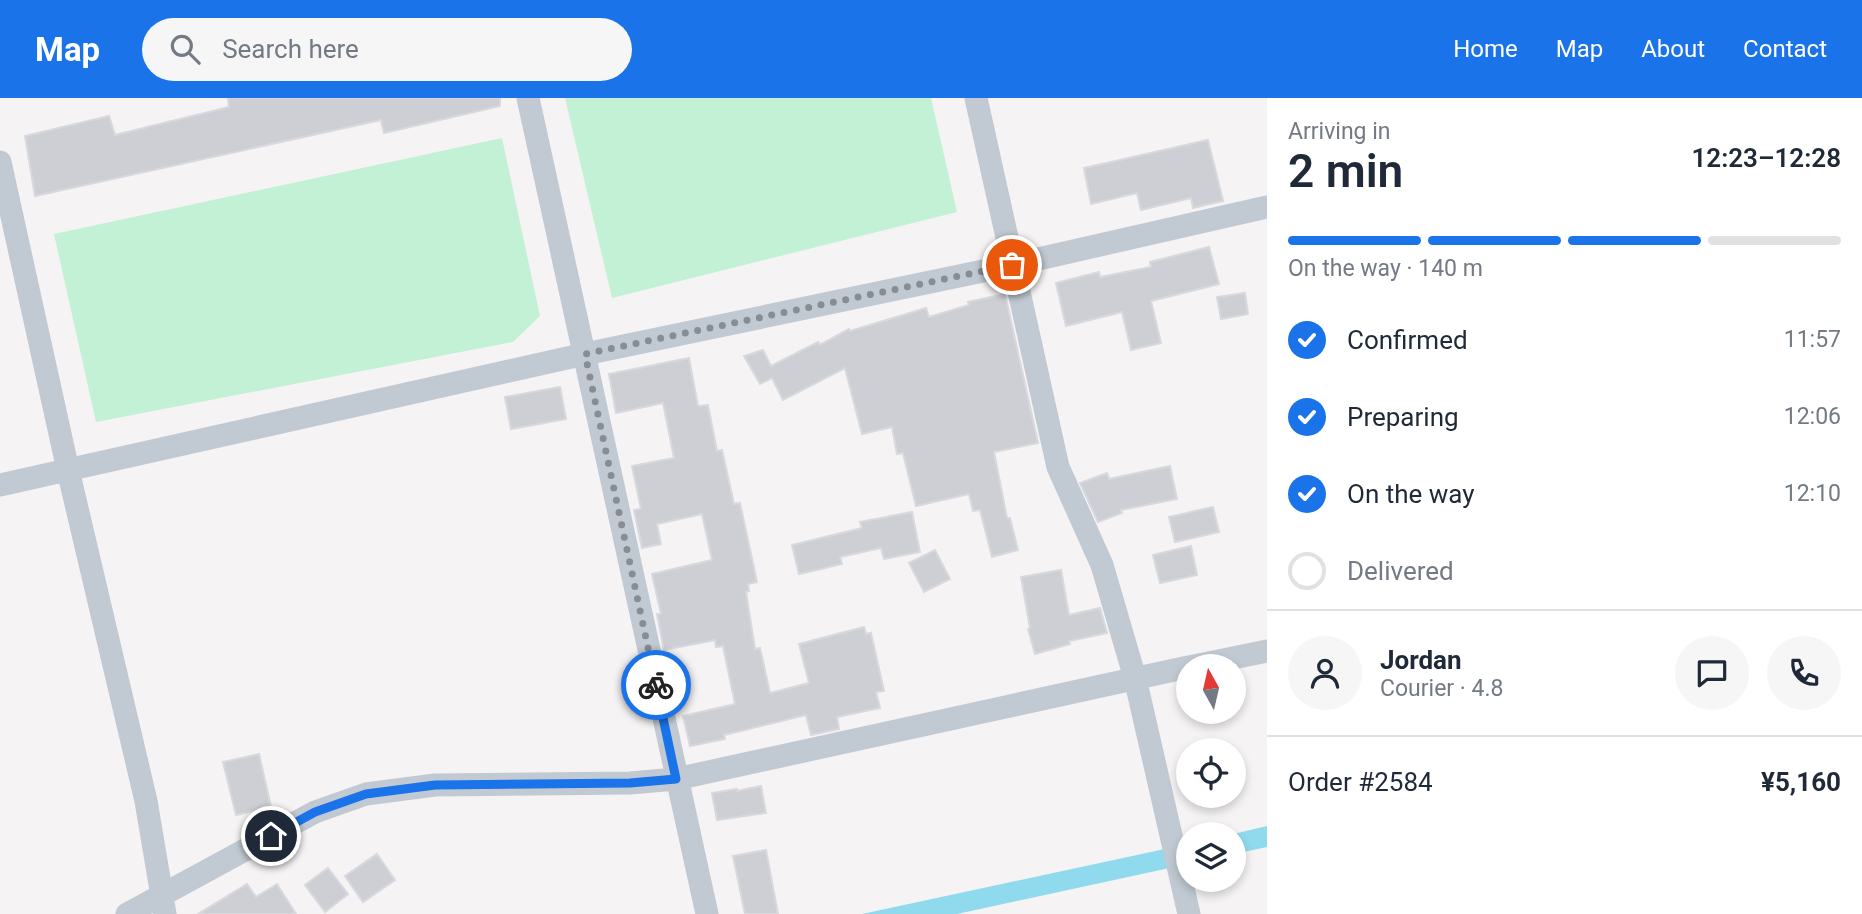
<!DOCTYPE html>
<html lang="en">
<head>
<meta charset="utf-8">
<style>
	:root { --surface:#fff; --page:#f6f6f7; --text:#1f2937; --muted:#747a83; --line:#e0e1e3; --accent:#1a73e8 }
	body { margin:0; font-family:Roboto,sans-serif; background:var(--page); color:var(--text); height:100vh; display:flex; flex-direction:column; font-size:26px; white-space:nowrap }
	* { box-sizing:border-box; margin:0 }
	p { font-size:23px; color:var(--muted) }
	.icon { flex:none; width:38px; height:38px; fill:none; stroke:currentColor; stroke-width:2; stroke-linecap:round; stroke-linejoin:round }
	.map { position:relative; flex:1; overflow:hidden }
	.sheet { display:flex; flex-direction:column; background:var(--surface); width:595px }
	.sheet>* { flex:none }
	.needle { width:46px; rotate:352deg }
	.buttons { position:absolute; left:1176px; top:556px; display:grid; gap:14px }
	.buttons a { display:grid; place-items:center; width:70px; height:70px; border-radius:50%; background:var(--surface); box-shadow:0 4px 10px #0003; font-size:35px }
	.pin { position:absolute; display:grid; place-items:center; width:60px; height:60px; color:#fff; margin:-30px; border:4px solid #fff; border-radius:50%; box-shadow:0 2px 7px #0007 }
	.courier { position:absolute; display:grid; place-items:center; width:70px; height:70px; margin:-35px; border:5px solid #1a73e8; border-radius:50%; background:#fff; color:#222; box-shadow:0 2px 9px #0007 }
	.summary em { font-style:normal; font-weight:600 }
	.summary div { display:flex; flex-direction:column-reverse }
	.summary { display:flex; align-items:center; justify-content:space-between; height:119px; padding:0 21px }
	h1 { font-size:46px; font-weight:600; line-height:52px }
	.bar { display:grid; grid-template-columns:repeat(4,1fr); gap:10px 7px; align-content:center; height:84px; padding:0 21px }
	.bar i { height:9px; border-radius:5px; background:var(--line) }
	.bar .selected { background:var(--accent) }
	.bar p { grid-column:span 4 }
	.line { display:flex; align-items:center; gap:18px; padding:0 21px; border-top:2px solid var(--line) }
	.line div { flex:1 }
	.round { display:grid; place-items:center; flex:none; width:74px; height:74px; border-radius:37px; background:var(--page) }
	ol { padding:0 21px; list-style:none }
	li { display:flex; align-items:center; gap:21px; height:77px }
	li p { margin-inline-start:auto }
	li .icon { padding:7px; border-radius:50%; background:var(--accent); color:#fff; stroke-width:4 }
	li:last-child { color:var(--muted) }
	li i { width:38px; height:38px; border:4px solid var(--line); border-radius:50% }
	header { display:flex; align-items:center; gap:42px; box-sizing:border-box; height:98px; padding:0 35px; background:var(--accent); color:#fff }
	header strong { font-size:33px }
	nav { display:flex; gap:38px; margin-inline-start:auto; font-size:24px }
	.search { width:490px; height:63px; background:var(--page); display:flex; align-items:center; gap:18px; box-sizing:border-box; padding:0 24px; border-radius:38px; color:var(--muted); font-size:26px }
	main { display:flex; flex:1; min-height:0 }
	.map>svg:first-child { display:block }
</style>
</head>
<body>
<header>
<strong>Map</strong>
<div class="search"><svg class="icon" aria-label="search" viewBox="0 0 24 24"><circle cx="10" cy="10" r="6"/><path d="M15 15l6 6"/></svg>Search here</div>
<nav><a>Home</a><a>Map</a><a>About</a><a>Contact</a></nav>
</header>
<main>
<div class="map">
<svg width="1267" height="816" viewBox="0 0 1267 816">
	<rect width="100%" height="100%" fill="#f5f3f3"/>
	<path fill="#c3f1d5" d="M 565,0 L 931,0 L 957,114 L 612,200 Z
		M 502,40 L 540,218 L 513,244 L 96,324 L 54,136 Z"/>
	<path fill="#90daee" d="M 1267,728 L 1267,749 L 1234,756 L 1234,737 L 1229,737 Z
		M 1188,746 L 1188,766 L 957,816 L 862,816 Z"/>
	<path fill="#cdcfd5" stroke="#d7d9de" stroke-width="2" d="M 228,0 L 500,0 L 500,8 L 384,35 L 381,22 L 35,98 L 25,38 L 109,18 L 115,37 L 229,9 Z
		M 1208,42 L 1223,103 L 1193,110 L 1191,100 L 1141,112 L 1137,95 L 1091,106 L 1084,70 Z
		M 1209,149 L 1219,186 L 1151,203 L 1161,245 L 1131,252 L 1122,214 L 1066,228 L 1056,185 L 1099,174 L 1100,179 L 1151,169 L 1150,164 Z
		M 1245,195 L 1248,216 L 1221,221 L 1217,199 Z
		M 1005,196 L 1038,345 L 994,354 L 1007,420 L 1010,420 L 1018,452 L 992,459 L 980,412 L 973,413 L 969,396 L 916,408 L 903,355 L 897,356 L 892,329 L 862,336 L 845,270 L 783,302 L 772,280 L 760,286 L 744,258 L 763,252 L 771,268 L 818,244 L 820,247 L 849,231 L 850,233 L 926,210 L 929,219 L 969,207 L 968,204 Z
		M 689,260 L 698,308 L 708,307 L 717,353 L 722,352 L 734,406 L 740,405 L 757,484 L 748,486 L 749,493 L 746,494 L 755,551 L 760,550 L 770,595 L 809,585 L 799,546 L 864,529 L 866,536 L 871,535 L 884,593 L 876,594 L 880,610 L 837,619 L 839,631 L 811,637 L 806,617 L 724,637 L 725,641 L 690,648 L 683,618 L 735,606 L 723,548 L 716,549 L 715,542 L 664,552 L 657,516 L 661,516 L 652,476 L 712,462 L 702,416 L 657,426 L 661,446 L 642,450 L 634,412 L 641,411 L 632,368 L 674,360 L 663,305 L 616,315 L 609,276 Z
		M 560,289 L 566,321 L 511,331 L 505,299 Z
		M 1170,368 L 1177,401 L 1121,412 L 1122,415 L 1098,424 L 1080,385 L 1107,375 L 1109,381 Z
		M 1213,409 L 1219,434 L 1175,444 L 1169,419 Z
		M 912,414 L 920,454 L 884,461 L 881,450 L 840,459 L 842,466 L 799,476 L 792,447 L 862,430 L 860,424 Z
		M 1191,448 L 1197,477 L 1160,485 L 1153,457 Z
		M 935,452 L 950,481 L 924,494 L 909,465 Z
		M 1061,472 L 1069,517 L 1100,510 L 1107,535 L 1069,543 L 1070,546 L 1035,556 L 1028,531 L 1030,530 L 1021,479 Z
		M 259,656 L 271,709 L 236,717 L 223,664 Z
		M 761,688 L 766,715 L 717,722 L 712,695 L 737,691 L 737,693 Z
		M 766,752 L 778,816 L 745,816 L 733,758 Z
		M 377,756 L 395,782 L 363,804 L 345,778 Z
		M 328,770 L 348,796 L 325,814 L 305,787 Z
		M 247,786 L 256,799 L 277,786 L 296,816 L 198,816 Z"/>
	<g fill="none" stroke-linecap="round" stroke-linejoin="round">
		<path stroke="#c1cad2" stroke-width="23" d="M 528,0 L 707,816
			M 976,0 L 1058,369 L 1102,467 L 1135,580 L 1189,816
			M 0,64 L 68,372 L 146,703 L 165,816
			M 0,387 L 585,256 L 1012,167 L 1267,109
			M 1189,569 L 1267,553
			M 127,816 L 315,714 L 366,696 L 435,687 L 630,685 L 676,681 L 1188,569"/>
	</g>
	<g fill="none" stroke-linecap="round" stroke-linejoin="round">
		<path stroke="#868d94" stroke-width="7" stroke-dasharray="0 12.6" d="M 656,587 L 585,256 L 1012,167"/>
		<path stroke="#1a73e8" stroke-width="9" d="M 271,738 L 315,714 L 366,696 L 435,687 L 630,685 L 676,681 L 656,587"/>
	</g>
</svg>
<div class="buttons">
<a><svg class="needle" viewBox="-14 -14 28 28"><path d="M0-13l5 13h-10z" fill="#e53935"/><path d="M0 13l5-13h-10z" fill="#747a83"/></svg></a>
<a><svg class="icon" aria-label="locate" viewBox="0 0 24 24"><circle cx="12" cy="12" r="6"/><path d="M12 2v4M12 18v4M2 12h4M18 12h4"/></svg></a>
<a><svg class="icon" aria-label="layers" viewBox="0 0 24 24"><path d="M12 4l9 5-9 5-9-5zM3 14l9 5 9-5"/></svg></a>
</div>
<div class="pin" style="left:1012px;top:167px;background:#ea580c"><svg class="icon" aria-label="bag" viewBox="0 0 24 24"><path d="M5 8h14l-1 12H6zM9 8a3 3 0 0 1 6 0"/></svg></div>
<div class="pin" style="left:271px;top:738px;background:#1f2937"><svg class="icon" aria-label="home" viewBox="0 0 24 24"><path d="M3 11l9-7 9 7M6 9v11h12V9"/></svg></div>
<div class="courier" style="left:656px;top:587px"><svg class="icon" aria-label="bike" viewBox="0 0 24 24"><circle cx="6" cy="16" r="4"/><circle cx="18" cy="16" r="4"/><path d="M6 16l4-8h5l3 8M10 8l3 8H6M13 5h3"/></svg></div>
</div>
<section class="sheet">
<div class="summary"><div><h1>2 min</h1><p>Arriving in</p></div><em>12:23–12:28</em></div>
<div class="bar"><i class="selected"></i><i class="selected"></i><i class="selected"></i><i></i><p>On the way · 140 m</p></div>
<ol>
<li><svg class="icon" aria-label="check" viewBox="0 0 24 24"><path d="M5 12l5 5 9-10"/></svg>Confirmed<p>11:57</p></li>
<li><svg class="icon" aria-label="check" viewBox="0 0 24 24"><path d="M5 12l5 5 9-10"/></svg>Preparing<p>12:06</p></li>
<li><svg class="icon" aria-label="check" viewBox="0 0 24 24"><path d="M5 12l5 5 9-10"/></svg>On the way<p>12:10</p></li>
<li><i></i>Delivered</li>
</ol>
<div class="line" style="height:126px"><a class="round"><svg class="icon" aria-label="person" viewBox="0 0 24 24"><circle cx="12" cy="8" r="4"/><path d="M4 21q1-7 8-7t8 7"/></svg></a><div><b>Jordan</b><p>Courier · 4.8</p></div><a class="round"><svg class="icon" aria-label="chat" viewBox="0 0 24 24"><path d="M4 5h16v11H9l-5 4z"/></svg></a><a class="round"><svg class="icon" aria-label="phone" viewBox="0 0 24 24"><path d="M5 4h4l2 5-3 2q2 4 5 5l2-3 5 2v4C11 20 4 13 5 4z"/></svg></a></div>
<div class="line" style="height:91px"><div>Order #2584</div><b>¥5,160</b></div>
</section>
</main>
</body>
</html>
